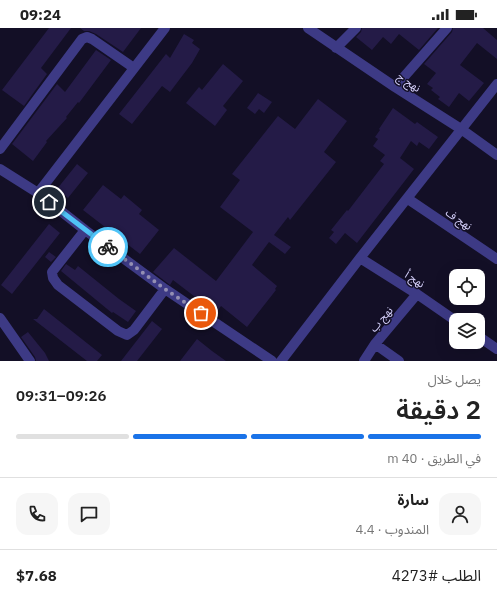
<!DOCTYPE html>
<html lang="ar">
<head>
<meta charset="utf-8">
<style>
	:root { --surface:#fff; --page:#f6f6f6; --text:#222; --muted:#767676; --line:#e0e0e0; --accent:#1a73e8 }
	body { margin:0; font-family:"IBM Plex Sans","Noto Sans Arabic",sans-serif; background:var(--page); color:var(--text); direction:rtl; height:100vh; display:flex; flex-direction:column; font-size:15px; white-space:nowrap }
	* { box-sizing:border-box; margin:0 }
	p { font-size:13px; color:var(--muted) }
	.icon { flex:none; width:22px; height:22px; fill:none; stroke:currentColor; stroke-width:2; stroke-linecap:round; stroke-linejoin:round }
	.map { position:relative; height:333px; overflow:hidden; direction:ltr }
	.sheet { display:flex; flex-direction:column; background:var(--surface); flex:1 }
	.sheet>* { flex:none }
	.tools { position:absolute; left:449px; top:241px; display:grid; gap:8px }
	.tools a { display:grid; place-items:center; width:36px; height:36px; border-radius:8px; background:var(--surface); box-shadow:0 4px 16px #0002; font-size:20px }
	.pin { position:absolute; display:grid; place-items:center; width:34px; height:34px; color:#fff; margin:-17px; border:2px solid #fff; border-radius:50%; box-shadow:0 1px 4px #0007 }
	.courier { position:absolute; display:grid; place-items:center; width:40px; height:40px; margin:-20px; border:3px solid #4fc3f7; border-radius:50%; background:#fff; color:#222; box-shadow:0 1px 5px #0007 }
	.overview em { font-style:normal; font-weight:600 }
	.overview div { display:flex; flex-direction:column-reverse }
	.overview { display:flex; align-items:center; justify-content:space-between; height:68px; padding:0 16px }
	h1 { font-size:26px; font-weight:600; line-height:30px }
	.bar { display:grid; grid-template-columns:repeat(4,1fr); gap:6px 4px; align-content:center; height:48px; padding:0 16px }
	.bar i { height:5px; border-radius:3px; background:var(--line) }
	.bar .active { background:var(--accent) }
	.bar p { grid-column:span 4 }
	.line { display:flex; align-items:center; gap:10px; padding:0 16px; border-top:1px solid var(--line) }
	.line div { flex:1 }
	.round { display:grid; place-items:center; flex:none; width:42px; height:42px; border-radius:12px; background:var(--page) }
	.status { display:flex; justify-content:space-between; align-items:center; height:28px; padding:0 20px; background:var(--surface); direction:ltr }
	.status svg { height:11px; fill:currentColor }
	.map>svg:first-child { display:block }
</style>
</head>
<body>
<div class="status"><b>09:24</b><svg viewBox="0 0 49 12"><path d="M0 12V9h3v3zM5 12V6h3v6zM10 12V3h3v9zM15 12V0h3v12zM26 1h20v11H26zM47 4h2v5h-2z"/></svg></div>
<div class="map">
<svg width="497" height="333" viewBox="0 0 497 333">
	<rect width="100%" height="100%" fill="#130f26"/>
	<path fill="#241b47" d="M 49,0 L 71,0 L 41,40 L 47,46 L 24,78 L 2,62 Z
		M 80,0 L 141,0 L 123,24 L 96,6 L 89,3 L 84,3 Z
		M 362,0 L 438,0 L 419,22 L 399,6 L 391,16 L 383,9 L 372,22 L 356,9 L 361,4 Z
		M 453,0 L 483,0 L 497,12 L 497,31 L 477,15 L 460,37 L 484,55 L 469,73 L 459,65 L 449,79 L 438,71 L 440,69 L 431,62 L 433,60 L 427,56 L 436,45 L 424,36 L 452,4 Z
		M 184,6 L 194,12 L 192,15 L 200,21 L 192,35 L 170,64 L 162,58 L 132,96 L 119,86 L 166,26 L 170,30 Z
		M 96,22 L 111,32 L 79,75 L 78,74 L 66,89 L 67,90 L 46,113 L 47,114 L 33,133 L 12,116 L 57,56 L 65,64 Z
		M 223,36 L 243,53 L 223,78 L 227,82 L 215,98 L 186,75 L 199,59 L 202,62 Z
		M 258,65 L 272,74 L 264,85 L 259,81 L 255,86 L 247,80 Z
		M 318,71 L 347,93 L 324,124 L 336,134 L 290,192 L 288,189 L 274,207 L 291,219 L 285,226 L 269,214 L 252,237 L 277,258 L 275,261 L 276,262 L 247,299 L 221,278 L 216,285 L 173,252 L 170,257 L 153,244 L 174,220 L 216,253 L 253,204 L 220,179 L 240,152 L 232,146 L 278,88 L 295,101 Z
		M 393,80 L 415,96 L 417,94 L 438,109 L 429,121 L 419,114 L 417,118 L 411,113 L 400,130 L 414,141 L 357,215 L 345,205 L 336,216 L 329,210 L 334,204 L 331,202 L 347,182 L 348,183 L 384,136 L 380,133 L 385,127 L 373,118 L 378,111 L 375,109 L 380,102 L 379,101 Z
		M 77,136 L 88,145 L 68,170 L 57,161 Z
		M 103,157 L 121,171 L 124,167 L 142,182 L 139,186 L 159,202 L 140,226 L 83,182 Z
		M 49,196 L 60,205 L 12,266 L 1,257 Z
		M 49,224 L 56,229 L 51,234 L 45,229 Z
		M 66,236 L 75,242 L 78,238 L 119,271 L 136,283 L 128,294 L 113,284 L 112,285 L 61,243 Z
		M 44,281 L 102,327 L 97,333 L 87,333 L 33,291 L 37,291 Z
		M 152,293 L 162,301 L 137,333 L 121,333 Z
		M 28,304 L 45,325 L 49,333 L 36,333 L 35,329 L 21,309 Z
		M 197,311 L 212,323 L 226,333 L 180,333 Z"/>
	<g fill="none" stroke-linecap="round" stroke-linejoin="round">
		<path stroke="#3d3a85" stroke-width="10" d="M 308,0 L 395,59 L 461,101 L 497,127
			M 336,20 L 356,0
			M 395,59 L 447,0
			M 0,121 L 82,11 L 87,9 L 92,11 L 134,40
			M 0,141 L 38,165 L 85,202 L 165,261 L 272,333
			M 38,165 L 165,0
			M 408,171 L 497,231
			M 85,202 L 52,244 L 53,250 L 58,257 L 118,303 L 127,307 L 134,302 L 165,261
			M 360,230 L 417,266 L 456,293
			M 0,290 L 30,333
			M 478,308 L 497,321
			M 375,316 L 399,333
			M 281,333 L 360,230 L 497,56
			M 364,333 L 375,316 L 417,266"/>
	</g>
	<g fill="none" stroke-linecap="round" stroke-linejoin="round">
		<path stroke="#948fb3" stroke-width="4" stroke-dasharray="0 7.2" d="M 108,219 L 165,261 L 201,285"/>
		<path stroke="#4fc3f7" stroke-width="5" d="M 49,174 L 108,219"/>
	</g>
	<g text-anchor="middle" stroke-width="3" stroke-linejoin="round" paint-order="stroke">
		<g font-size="11" fill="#d9d4ff" stroke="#130f26">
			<text transform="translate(409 54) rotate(33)" y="4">نهج ج</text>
			<text transform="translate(459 191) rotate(34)" y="4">نهج ف</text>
			<text transform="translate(415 251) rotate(33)" y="4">نهج أ</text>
			<text transform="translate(381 291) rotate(-50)" y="4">نهج ب</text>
		</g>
	</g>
</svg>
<div class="tools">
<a><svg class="icon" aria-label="locate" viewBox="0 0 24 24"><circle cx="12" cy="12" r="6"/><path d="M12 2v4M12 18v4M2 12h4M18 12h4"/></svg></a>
<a><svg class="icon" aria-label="layers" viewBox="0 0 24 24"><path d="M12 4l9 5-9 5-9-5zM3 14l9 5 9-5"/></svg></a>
</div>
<div class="pin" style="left:201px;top:285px;background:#ea580c"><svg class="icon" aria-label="bag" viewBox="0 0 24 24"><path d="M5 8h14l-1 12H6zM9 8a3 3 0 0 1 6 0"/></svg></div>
<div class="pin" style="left:49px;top:174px;background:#1f2937"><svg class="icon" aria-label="home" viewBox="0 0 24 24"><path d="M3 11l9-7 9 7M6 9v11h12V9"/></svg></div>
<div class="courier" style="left:108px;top:219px"><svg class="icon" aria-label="bike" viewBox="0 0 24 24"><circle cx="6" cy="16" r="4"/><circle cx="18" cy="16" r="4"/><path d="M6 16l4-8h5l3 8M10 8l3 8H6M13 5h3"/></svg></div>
</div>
<section class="sheet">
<div class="overview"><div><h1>2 دقيقة</h1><p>يصل خلال</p></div><em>09:26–09:31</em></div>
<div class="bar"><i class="active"></i><i class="active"></i><i class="active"></i><i></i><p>في الطريق · 40 m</p></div>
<div class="line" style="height:72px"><a class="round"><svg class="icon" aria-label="person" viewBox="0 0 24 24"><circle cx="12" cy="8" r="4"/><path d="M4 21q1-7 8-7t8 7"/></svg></a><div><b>سارة</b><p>المندوب · 4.4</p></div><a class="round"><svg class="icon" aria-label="chat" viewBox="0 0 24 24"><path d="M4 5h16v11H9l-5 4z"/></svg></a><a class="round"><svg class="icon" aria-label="phone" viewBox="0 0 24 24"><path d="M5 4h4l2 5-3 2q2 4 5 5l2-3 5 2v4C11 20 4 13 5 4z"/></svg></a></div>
<div class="line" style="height:52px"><div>الطلب #4273</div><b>$7.68</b></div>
</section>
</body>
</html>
